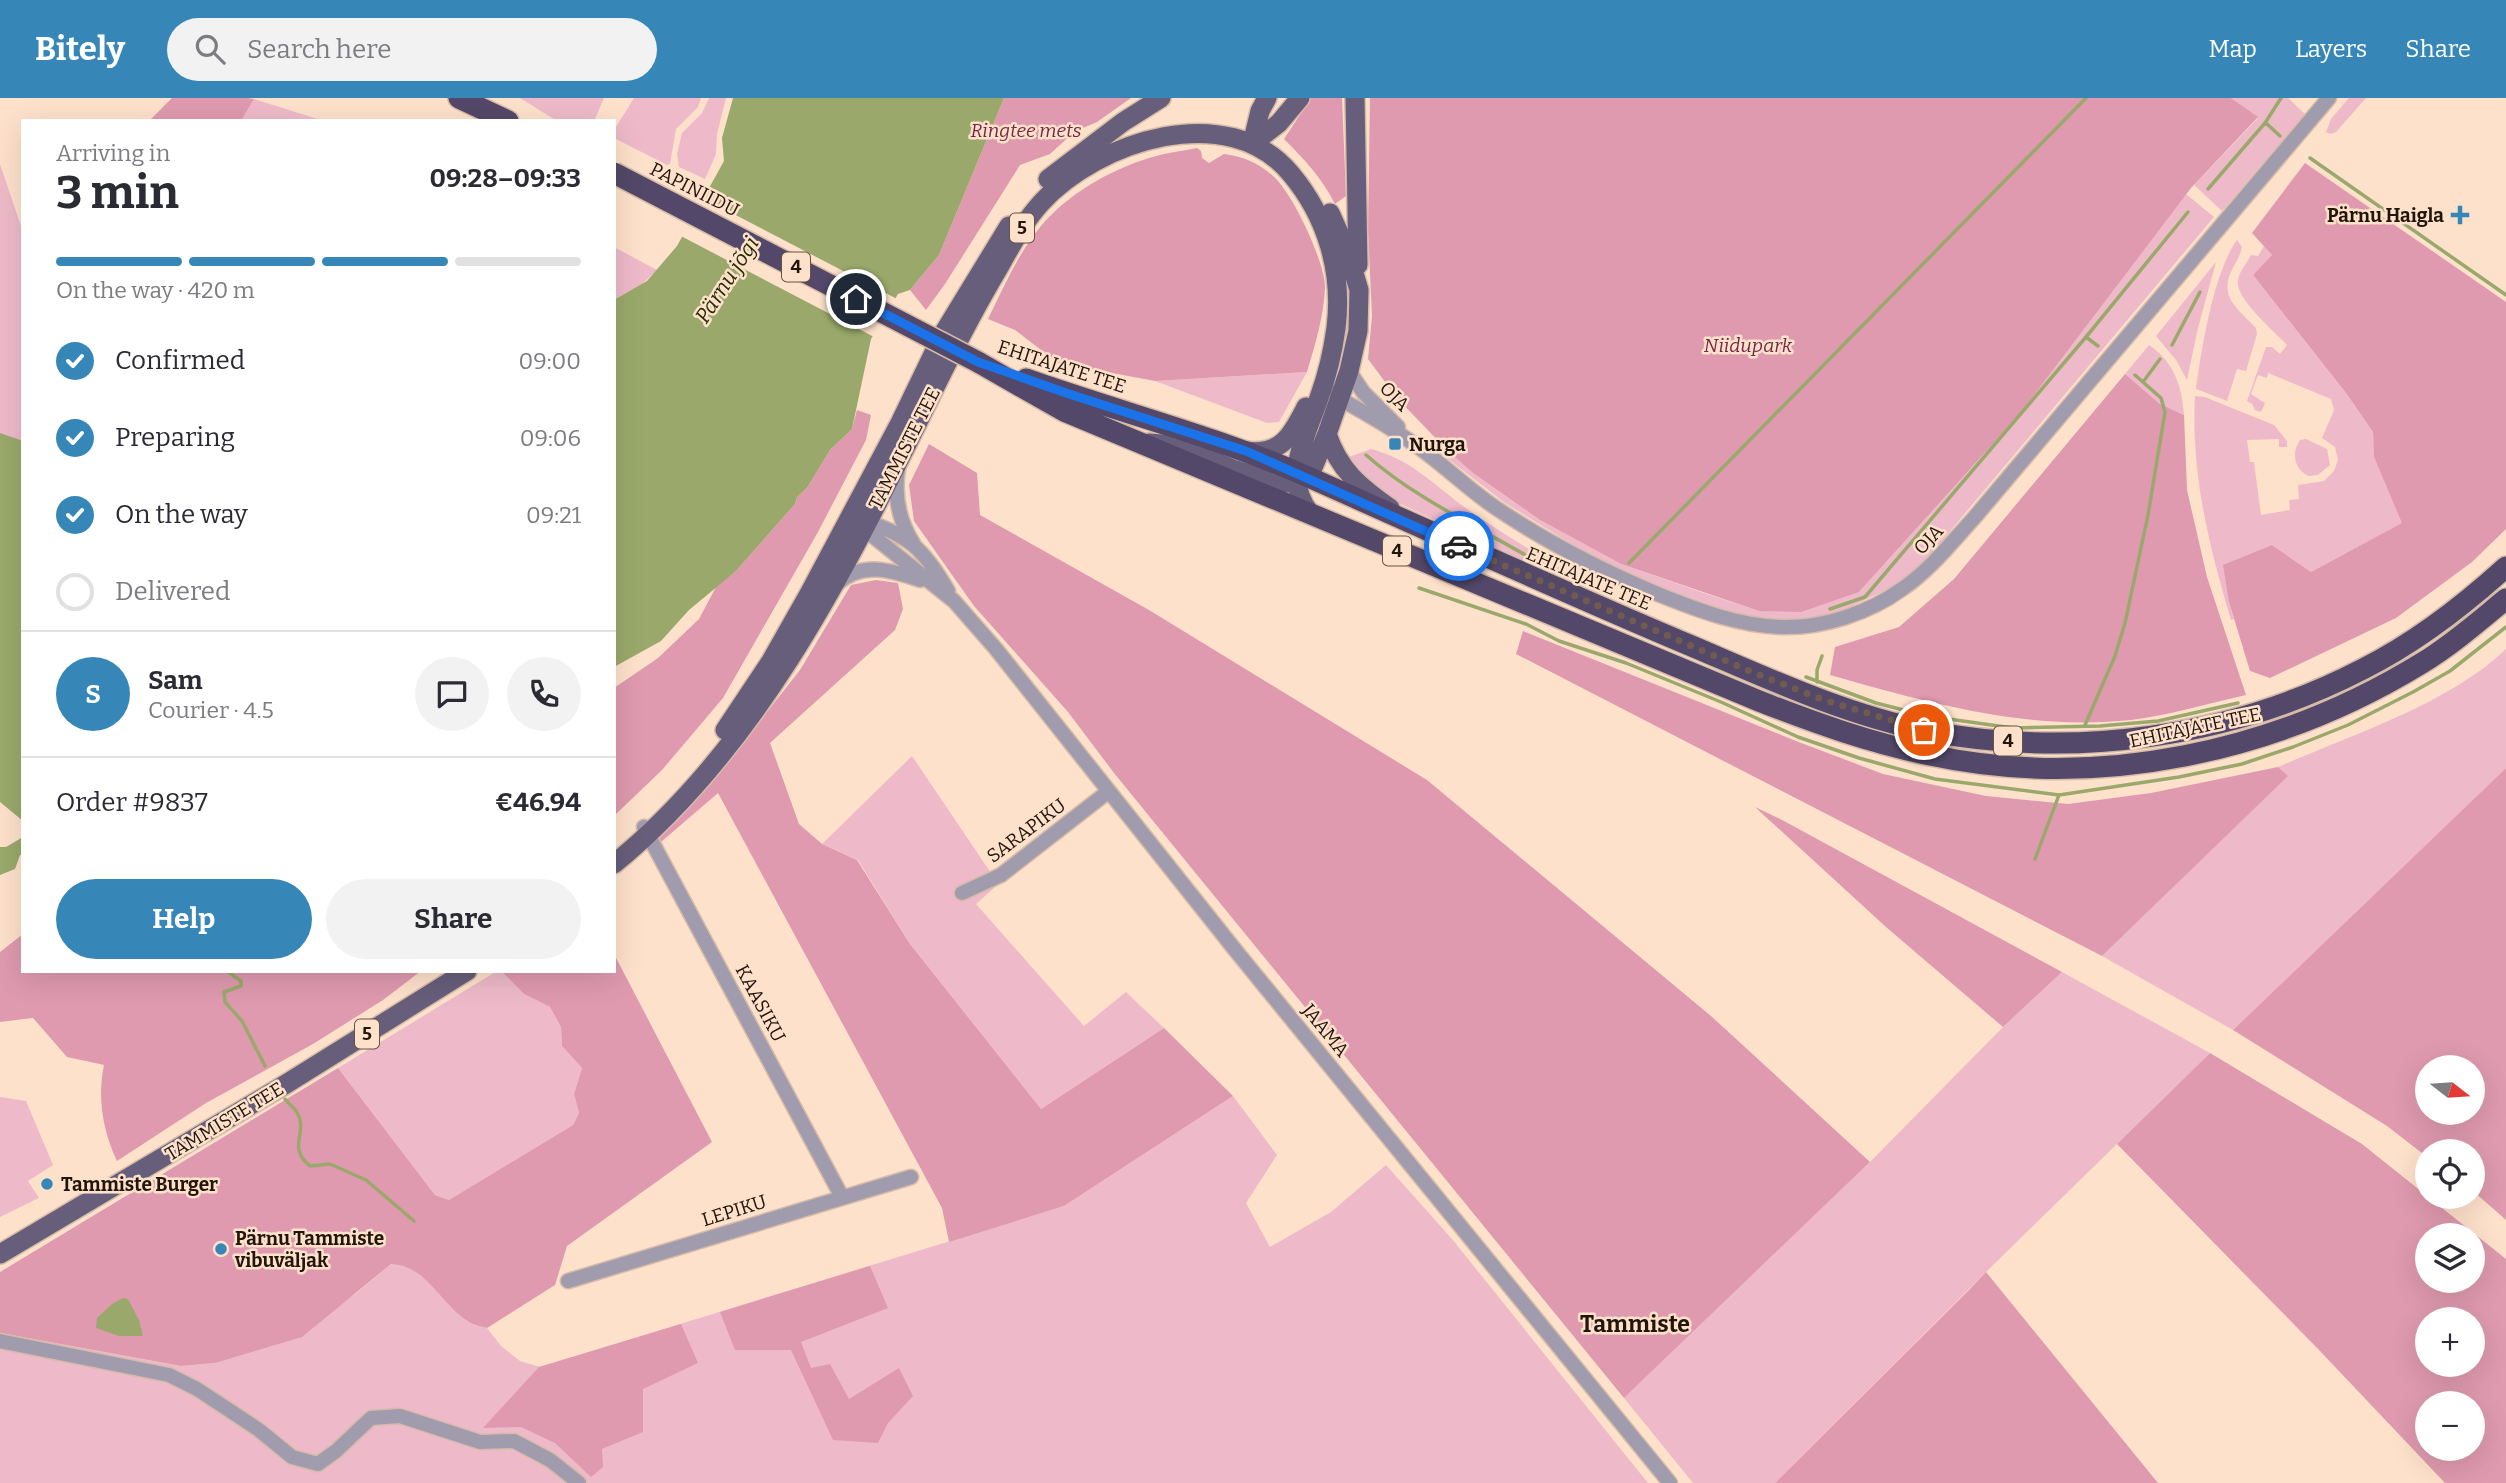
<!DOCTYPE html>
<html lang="en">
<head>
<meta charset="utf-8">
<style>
	:root { --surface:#fff; --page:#f2f2f3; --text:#2b2b33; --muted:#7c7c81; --line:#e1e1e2; --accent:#3687b8 }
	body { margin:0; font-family:Bitter,serif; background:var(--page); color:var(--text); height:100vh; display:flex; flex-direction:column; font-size:26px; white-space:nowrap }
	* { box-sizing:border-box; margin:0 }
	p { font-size:23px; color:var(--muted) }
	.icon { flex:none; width:38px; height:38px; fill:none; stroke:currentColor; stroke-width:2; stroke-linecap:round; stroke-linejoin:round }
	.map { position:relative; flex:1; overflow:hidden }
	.sheet { position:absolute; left:21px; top:21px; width:595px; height:854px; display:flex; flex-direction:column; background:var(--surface); border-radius:0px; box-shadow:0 7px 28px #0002 }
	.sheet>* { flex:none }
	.needle { width:46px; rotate:107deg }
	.tools { position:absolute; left:2415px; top:957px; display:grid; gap:14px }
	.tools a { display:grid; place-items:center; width:70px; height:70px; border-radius:50%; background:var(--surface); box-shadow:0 7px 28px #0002; font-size:35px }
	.pin { position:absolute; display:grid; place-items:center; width:60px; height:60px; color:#fff; margin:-30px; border:4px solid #fff; border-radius:50%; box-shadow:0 2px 7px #0007 }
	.courier { position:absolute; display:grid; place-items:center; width:70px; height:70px; margin:-35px; border:5px solid #1a73e8; border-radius:50%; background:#fff; color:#222; box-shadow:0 2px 9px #0007 }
	.headline em { font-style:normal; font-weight:700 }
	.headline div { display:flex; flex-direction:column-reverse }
	.headline { display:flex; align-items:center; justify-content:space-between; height:119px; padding:0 35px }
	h1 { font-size:46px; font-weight:700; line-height:52px }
	.bar { display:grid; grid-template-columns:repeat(4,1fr); gap:10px 7px; align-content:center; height:84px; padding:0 35px }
	.bar i { height:9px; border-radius:5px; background:var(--line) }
	.bar .selected { background:var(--accent) }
	.bar p { grid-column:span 4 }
	.line { display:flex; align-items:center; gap:18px; padding:0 35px; border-top:2px solid var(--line) }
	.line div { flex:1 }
	.round { display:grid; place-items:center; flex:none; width:74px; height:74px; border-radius:37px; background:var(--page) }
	ol { padding:0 35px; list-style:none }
	li { display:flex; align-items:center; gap:21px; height:77px }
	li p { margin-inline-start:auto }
	li .icon { padding:7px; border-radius:50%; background:var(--accent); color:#fff; stroke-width:4 }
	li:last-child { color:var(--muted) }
	li i { width:38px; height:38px; border:4px solid var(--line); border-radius:50% }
	.cta { display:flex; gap:14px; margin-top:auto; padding:14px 35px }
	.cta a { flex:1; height:80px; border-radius:42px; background:var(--accent); color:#fff; font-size:28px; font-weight:700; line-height:80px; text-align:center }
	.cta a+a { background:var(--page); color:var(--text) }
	header { display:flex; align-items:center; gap:42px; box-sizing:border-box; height:98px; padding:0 35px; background:var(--accent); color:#fff }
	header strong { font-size:33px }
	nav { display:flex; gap:38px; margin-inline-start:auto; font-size:24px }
	.search { width:490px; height:63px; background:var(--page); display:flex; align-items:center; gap:18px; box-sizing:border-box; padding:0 24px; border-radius:38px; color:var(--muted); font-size:26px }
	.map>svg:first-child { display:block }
</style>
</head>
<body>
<header>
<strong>Bitely</strong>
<div class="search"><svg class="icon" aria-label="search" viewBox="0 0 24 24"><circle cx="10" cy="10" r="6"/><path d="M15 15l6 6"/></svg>Search here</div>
<nav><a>Map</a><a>Layers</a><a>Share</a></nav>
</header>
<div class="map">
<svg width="2506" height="1385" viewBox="0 0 2506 1385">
	<rect width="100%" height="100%" fill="#fee1cb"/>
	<path fill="#eebac9" d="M 520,0 L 604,0 L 594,23 L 557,23 Z
		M 634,0 L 701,0 L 698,9 L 676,31 L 670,66 L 667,67 L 614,40 L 614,32 Z
		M 709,0 L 726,0 L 717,36 L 716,56 L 705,81 L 679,69 L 677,56 L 682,35 L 702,15 Z
		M 2231,0 L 2288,0 L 2305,16 L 2222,113 L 2194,87 L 2258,20 Z
		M 2349,0 L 2366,0 L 2336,34 L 2330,36 L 2326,34 L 2331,21 Z
		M 254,1 L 324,23 L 241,23 Z
		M 0,66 L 23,134 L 23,352 L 0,345 Z
		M 2186,96 L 2214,119 L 1919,470 L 1890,490 L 1836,516 L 1794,523 L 1731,517 L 1669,493 L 1588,456 L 1505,405 L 1447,360 L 1448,352 L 1473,375 L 1540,422 L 1621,466 L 1704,495 L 1759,513 L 1859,494 L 2019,317 Z
		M 2237,142 L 2242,149 C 2240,159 2235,165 2231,174 C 2219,200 2240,213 2256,230 L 2257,236 L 2246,273 L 2237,271 L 2227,303 L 2196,291 C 2201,252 2214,173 2237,142 Z
		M 2264,148 L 2272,157 L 2253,177 L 2346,295 L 2373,334 L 2374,359 L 2403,425 L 2311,474 L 2272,447 L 2229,504 L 2234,521 L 2231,522 C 2209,447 2191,378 2195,298 L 2205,299 L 2274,327 L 2287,343 L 2287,349 L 2279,349 L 2279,341 L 2247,342 L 2250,364 L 2254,364 L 2261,417 L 2290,412 L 2289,402 L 2299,401 L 2298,387 L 2324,383 L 2334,373 L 2338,362 L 2335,349 L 2322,340 L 2334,312 L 2331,301 L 2268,275 L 2267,280 L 2258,277 L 2251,296 L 2265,305 L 2261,314 L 2255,312 L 2252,306 L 2247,303 L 2266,249 L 2272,249 L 2280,256 L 2287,247 C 2275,234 2234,200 2238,182 C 2239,174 2247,165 2251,157 L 2258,158 Z
		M 614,149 L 657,172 L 614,213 Z
		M 2216,164 L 2198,230 L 2187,282 L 2176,262 L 2156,238 Z
		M 2149,247 C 2174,264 2182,288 2184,317 L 2160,306 L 2125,276 Z
		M 1307,274 L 1279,324 L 1267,325 L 1155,283 Z
		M 2306,341 L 2327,351 L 2330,367 L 2318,377 L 2308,378 C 2294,370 2291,355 2300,342 Z
		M 1371,351 C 1410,361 1432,385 1463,408 C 1494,430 1527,450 1560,470 L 1557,479 L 1390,401 L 1371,387 L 1346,360 Z
		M 2506,551 L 2506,670 L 2233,932 L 2102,858 L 2287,678 L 2278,669 C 2351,637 2449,606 2506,551 Z
		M 912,658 L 991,775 L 1003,782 L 976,806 L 1084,928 L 1126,894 L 1164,930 L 1041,1011 L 910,846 L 858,762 L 822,746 Z
		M 497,873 L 501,873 L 524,896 L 550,909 L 561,929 L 562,948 L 582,970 L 574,996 L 579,1015 L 573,1027 L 449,1102 L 435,1097 L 338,970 Z
		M 2062,874 L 2210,955 L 1986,1174 L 1775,1385 L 1693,1385 L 1624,1300 L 1870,1064 L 2003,929 Z
		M 1233,998 L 1277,1057 L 1246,1105 L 1270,1149 L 1331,1114 L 1386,1067 L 1452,1141 L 1648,1385 L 0,1385 L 0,1235 L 181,1268 L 215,1265 L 354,1197 L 391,1166 L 406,1166 L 426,1182 L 467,1223 L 487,1230 L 501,1248 L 520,1263 L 540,1269 L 1064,1108 Z
		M 0,999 L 26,1003 L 53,1067 L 28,1083 L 39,1100 L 0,1119 Z"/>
	<path fill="#df9aaf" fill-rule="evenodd" d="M 172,0 L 248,0 L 254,1 L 241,23 L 149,23 Z
		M 1004,0 L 1131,0 L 1097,24 L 1074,34 L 1050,56 L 1020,67 L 945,186 L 926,212 L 910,192 L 939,157 Z
		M 1311,0 L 1342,0 L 1346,98 L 1335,106 C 1322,80 1304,61 1284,41 Z
		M 1370,0 L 2231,0 L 2258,19 L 2191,90 L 2019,317 L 1859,494 L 1801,514 L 1759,513 L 1621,466 L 1540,422 L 1473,375 L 1446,351 L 1397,300 L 1368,261 L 1372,218 L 1368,132 Z
		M 1197,50 L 1201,53 L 1202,60 L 1209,65 L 1224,56 C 1242,58 1258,65 1272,77 C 1292,93 1325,164 1325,189 C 1324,218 1315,247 1307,274 L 1155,283 L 1058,265 L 1015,232 L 988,221 C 1004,189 1018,155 1041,128 C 1068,96 1110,72 1149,60 C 1165,55 1181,53 1197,50 Z
		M 2305,65 L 2506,204 L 2506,431 L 2472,464 L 2396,520 L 2270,580 L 2250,573 L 2229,504 L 2223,467 L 2272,447 L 2311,474 L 2402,425 L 2374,359 L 2373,334 L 2346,295 L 2253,177 L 2272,157 L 2252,135 Z
		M 2125,276 L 2160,306 L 2184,317 L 2187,392 L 2207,479 L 2246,597 C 2210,605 2166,618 2131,622 C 2027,633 1929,605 1830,577 L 1835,549 L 1899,529 L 1954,481 Z
		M 857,312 L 871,317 L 866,342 L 818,434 L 723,600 L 662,672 L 614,718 L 614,590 L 658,560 L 699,521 L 716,489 L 736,473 L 795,406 L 797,399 L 807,390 L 830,352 L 852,331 Z
		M 929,346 L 977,375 L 980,417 L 1149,512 L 1427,682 L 1711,918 L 1870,1064 L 1624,1300 L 1114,675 L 1068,614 L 974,508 L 914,423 L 909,387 Z
		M 876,482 L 898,485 L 903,511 L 895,532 L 770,645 L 799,726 L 822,746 L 857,762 L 910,846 L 1041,1011 L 1164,930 L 1233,998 L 1064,1108 L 949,1144 L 942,1110 L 718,695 L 661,744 L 657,738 L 722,671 L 800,572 L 851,487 Z
		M 1523,533 L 1796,643 L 1883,676 L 1986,698 L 2068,706 L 2151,695 L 2278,669 L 2288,678 L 2102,858 L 1516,556 Z
		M 2506,670 L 2506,1122 L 2473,1093 L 2473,1054 L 2427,1054 L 2427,1059 L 2387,1028 L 2233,932 ZM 2427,970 L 2473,970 L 2473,1015 L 2427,1015 Z
		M 1755,709 L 1784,723 L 2062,874 L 2003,929 L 1886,829 Z
		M 23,836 L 23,873 L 421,873 L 383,902 L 313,946 L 206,1005 L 117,1063 C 103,1033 97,1000 104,967 L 67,959 L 33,920 L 0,924 L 0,854 Z
		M 614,856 L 712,1044 L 567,1148 L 555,1187 L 487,1230 C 480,1228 471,1226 466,1222 C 440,1204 425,1167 391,1166 L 302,1239 L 215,1265 L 181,1268 L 0,1235 L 0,1174 L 338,970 L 435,1097 L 449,1102 L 573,1027 L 579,1015 L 574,996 L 582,970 L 562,948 L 561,929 L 550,909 L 524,896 L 501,873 L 614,873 Z
		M 2210,955 L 2362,1046 L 2506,1161 L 2506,1385 L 2445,1385 L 2320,1253 L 2117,1046 ZM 2427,1138 L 2473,1138 L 2473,1183 L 2427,1183 ZM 2427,1222 L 2473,1222 L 2473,1267 L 2427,1267 ZM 2427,1306 L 2473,1306 L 2473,1351 L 2427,1351 Z
		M 870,1168 L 888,1210 L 801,1244 L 811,1270 L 830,1266 L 849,1301 L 899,1270 L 913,1298 L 888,1325 L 878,1345 L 833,1342 L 791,1252 L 735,1252 L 720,1214 Z
		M 1986,1174 L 2158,1385 L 1775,1385 L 1969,1192 Z
		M 681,1226 L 698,1265 L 643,1291 L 643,1334 L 602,1351 L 603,1369 L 591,1379 L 555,1345 L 521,1329 L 483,1330 L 539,1269 Z"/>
	<path fill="#9aa96b" d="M 733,0 L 1004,0 L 939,157 L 910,192 L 898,196 L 871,241 L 852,331 L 830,352 L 807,390 L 797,399 L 795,406 L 736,473 L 689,512 L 661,543 L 614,569 L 614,202 L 647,183 L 677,148 L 724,63 L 722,40 Z
		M 0,335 L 23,343 L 23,723 L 0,704 Z
		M 23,739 L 23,757 L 20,757 L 15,771 L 0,777 L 0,749 L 6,749 Z
		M 123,1200 L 128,1201 L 139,1222 L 143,1238 L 119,1238 L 96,1230 L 97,1220 L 112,1206 Z"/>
	<path fill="#fee1cb" d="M 699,98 L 899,202 L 876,240 L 679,137 Z"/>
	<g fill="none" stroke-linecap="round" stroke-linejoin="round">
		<path stroke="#9aa96b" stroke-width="3.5" d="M 2266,25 L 2280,38
			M 2310,60 L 2506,197
			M 2208,91 L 2265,25 L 2281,0
			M 2086,239 L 2098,248
			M 2172,247 L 2200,194
			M 2143,284 L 2160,261
			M 1366,357 C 1417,402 1481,430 1539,465
			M 1629,465 L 2086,0
			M 1419,490 L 1526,526 L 1559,543 L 1626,565 L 1721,604 L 1798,639 L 1859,660 L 1935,681 L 2059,697 L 2179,679 L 2242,666 L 2293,649 L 2348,627 L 2413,594 L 2450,573 L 2506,529
			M 1830,511 L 1865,499 L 2086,239 L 2188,114
			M 1806,579 L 1876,605 L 1927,618 L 2013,630 L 2100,628 L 2158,623 L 2238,605
			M 1817,584 L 1817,572 L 1822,558
			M 2085,627 L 2115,558 L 2125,525 L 2148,417 L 2165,314 L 2161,300 L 2135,277
			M 2035,761 L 2059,697
			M 227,873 L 241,883 L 241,888 L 224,894 L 225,904 L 242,923 L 265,968
			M 285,1001 C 288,1005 294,1010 297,1014 C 309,1035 286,1048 310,1068 L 330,1066 L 366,1082 L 414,1123"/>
		<g stroke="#d6bca8" stroke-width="17">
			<path id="minor" d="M 1349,273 L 1363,294 L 1398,329
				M 1336,294 L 1340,301 C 1366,315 1393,331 1417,348 C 1444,367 1468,391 1496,410 C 1548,445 1603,473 1660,497 C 1700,513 1740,528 1783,529 C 1823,530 1869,515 1902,491 C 1930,472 1951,445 1974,420 L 2329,0
				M 898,371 C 894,397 899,423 913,445
				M 861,422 C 908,436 924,451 948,493
				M 858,426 L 954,503 L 996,551 L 1236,853 L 1670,1385
				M 837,486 C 862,463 891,472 920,482
				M 644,729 L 842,1099
				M 962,795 L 1001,777 L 1109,693
				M 568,1183 L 911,1079
				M 0,1243 L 169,1277 L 197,1291 L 259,1332 L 292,1359 L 318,1366 L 336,1353 L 371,1320 L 400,1318 L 480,1344 L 514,1343 L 550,1362 L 579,1385"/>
		</g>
		<g stroke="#d6bca8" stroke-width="22">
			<path id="major" d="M 1355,0 L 1358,167
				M 1252,46 L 1279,25 L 1300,0
				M 1252,46 L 1260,13 L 1267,0
				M 1048,81 L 1123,24 L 1161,0
				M 1327,336 C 1339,372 1360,389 1390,410
				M 1149,345 L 1175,347 L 1233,371 L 1279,385 L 1297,385 L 1309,379 L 1327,336 L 1349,273 L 1358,233 L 1359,192 L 1348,155 L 1330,115
				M 1246,353 C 1281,358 1292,337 1306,309
				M 725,632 L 771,563 L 809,496 L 900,325 L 943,236 L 1009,128
				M 614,766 C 754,652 839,484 918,324 C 943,272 968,221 998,171 C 1011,148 1023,125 1041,105 C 1097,43 1229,0 1291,76 C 1327,119 1343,174 1336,230 C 1333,253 1327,278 1319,300 C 1307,337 1281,380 1310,415
				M 0,1156 L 286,986 L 467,873"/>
		</g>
		<g stroke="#d6bca8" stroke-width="24">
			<path id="highway" d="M 459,0 L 508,23
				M 978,264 L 1064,313 L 1759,603 C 1815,625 1871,645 1930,657 C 2098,693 2277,654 2422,565 C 2452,547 2479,523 2506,501
				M 1026,281 C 1119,314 1215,338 1306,378 C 1435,435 1563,494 1694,549 C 1769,581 1847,617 1927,633 C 2074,661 2230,640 2363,571 C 2415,545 2463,508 2506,469"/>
		</g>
		<use href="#minor" stroke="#a19cad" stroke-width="14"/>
		<use href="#major" stroke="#675e7b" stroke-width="19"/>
		<use href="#highway" stroke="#534869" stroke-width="21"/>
		<g stroke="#d6bca8" stroke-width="24" stroke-linecap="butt">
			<path id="highway-bridge" d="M 614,75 L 978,264"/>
		</g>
		<use href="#highway-bridge" stroke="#534869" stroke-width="21"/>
	</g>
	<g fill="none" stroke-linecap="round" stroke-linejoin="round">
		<path stroke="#6f5c4e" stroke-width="7" stroke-dasharray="0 12.6" d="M 1459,448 L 1752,574 L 1824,602 L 1924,632"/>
		<path stroke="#1a73e8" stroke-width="9" d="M 856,201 L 978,264 L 1066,295 L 1246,353 L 1459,448"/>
	</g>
	<g fill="#3687b8" stroke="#fee1cb" stroke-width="2.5">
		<path d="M2456.5 106.5h7v7h7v7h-7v7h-7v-7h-7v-7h7z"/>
		<rect x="1388" y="339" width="14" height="14" rx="3.5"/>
		<circle cx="47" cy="1086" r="7"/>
		<circle cx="221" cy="1151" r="7"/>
	</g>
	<g text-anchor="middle" stroke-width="5" stroke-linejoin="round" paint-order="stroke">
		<g fill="#fee1cb" stroke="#645245" stroke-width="2">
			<rect x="1010" y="115.5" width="24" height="29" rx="5"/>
			<rect x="782" y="154.5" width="28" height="29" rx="5"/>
			<rect x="1383" y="438.5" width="28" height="29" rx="5"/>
			<rect x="1994" y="628.5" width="28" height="29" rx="5"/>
			<rect x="355" y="921.5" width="24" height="29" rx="5"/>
		</g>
		<g font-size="18" font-weight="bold" fill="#22150b">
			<text x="1022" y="136">5</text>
			<text x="796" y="175">4</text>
			<text x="1397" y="459">4</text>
			<text x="2008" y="649">4</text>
			<text x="367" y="942">5</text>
		</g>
		<g font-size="19" font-style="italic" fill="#772746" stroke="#fee1cb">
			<text x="1026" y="39">Ringtee mets</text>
			<text x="1748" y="254">Niidupark</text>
		</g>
		<g font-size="19" fill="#22150b" stroke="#fee1cb">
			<text transform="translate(695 91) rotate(27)" y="7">PAPINIIDU</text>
			<text transform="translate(1062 268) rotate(18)" y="7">EHITAJATE TEE</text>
			<text transform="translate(1395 298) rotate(45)" y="7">OJA</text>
			<text transform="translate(904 350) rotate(-63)" y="7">TAMMISTE TEE</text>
			<text transform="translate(1928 441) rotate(-46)" y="7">OJA</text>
			<text transform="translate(1589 480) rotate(23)" y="7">EHITAJATE TEE</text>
			<text transform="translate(2195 629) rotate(-12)" y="7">EHITAJATE TEE</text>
			<text transform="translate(1026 732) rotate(-37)" y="7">SARAPIKU</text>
			<text transform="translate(761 905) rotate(62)" y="7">KAASIKU</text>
			<text transform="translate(1326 932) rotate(51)" y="7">JAAMA</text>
			<text transform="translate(224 1023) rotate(-31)" y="7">TAMMISTE TEE</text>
			<text transform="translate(734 1112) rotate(-17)" y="7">LEPIKU</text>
		</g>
		<g font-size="19" font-weight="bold" fill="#22150b" stroke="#fee1cb" text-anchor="start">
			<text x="2444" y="124" text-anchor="end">Pärnu Haigla</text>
			<text x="1409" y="353">Nurga</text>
			<text x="61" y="1093">Tammiste Burger</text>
			<text x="235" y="1147">Pärnu Tammiste<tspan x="235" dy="22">vibuväljak</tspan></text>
		</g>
		<g font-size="21" font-style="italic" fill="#252d00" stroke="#fee1cb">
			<text transform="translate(727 182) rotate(-57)" y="7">Pärnu jõgi</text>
		</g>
		<g font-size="23" font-weight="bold" fill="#22150b" stroke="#fee1cb">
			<text x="1635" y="1234">Tammiste</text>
		</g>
	</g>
</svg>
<div class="tools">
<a><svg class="needle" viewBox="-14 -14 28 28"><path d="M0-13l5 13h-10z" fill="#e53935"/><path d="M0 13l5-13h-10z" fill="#7c7c81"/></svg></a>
<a><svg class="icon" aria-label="locate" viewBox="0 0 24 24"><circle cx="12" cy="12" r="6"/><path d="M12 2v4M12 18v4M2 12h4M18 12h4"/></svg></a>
<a><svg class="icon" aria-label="layers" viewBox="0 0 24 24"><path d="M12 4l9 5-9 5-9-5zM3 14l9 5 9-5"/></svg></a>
<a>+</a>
<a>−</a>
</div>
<div class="pin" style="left:1924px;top:632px;background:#ea580c"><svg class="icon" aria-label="bag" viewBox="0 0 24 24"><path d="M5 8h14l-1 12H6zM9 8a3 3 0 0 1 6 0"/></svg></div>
<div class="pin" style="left:856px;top:201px;background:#1f2937"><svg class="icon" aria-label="home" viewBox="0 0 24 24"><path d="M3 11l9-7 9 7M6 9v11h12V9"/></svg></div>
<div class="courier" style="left:1459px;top:448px"><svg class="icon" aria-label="car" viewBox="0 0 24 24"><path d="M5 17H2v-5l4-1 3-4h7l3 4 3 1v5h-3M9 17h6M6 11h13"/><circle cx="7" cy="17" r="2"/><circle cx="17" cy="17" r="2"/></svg></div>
<section class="sheet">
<div class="headline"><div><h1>3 min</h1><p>Arriving in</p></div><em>09:28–09:33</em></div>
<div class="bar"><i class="selected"></i><i class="selected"></i><i class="selected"></i><i></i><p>On the way · 420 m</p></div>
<ol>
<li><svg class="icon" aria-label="check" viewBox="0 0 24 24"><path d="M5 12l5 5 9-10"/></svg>Confirmed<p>09:00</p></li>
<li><svg class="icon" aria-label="check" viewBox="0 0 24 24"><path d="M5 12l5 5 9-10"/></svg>Preparing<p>09:06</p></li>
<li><svg class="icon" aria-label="check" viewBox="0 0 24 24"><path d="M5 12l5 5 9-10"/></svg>On the way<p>09:21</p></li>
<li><i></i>Delivered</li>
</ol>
<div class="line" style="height:126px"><b class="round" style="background:var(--accent);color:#fff">S</b><div><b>Sam</b><p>Courier · 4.5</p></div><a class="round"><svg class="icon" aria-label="chat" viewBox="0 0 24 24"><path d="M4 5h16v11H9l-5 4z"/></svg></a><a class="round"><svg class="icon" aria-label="phone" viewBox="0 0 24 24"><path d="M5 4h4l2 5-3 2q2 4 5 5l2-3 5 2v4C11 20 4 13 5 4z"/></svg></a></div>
<div class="line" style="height:91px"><div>Order #9837</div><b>€46.94</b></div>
<div class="cta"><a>Help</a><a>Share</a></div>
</section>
</div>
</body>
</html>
